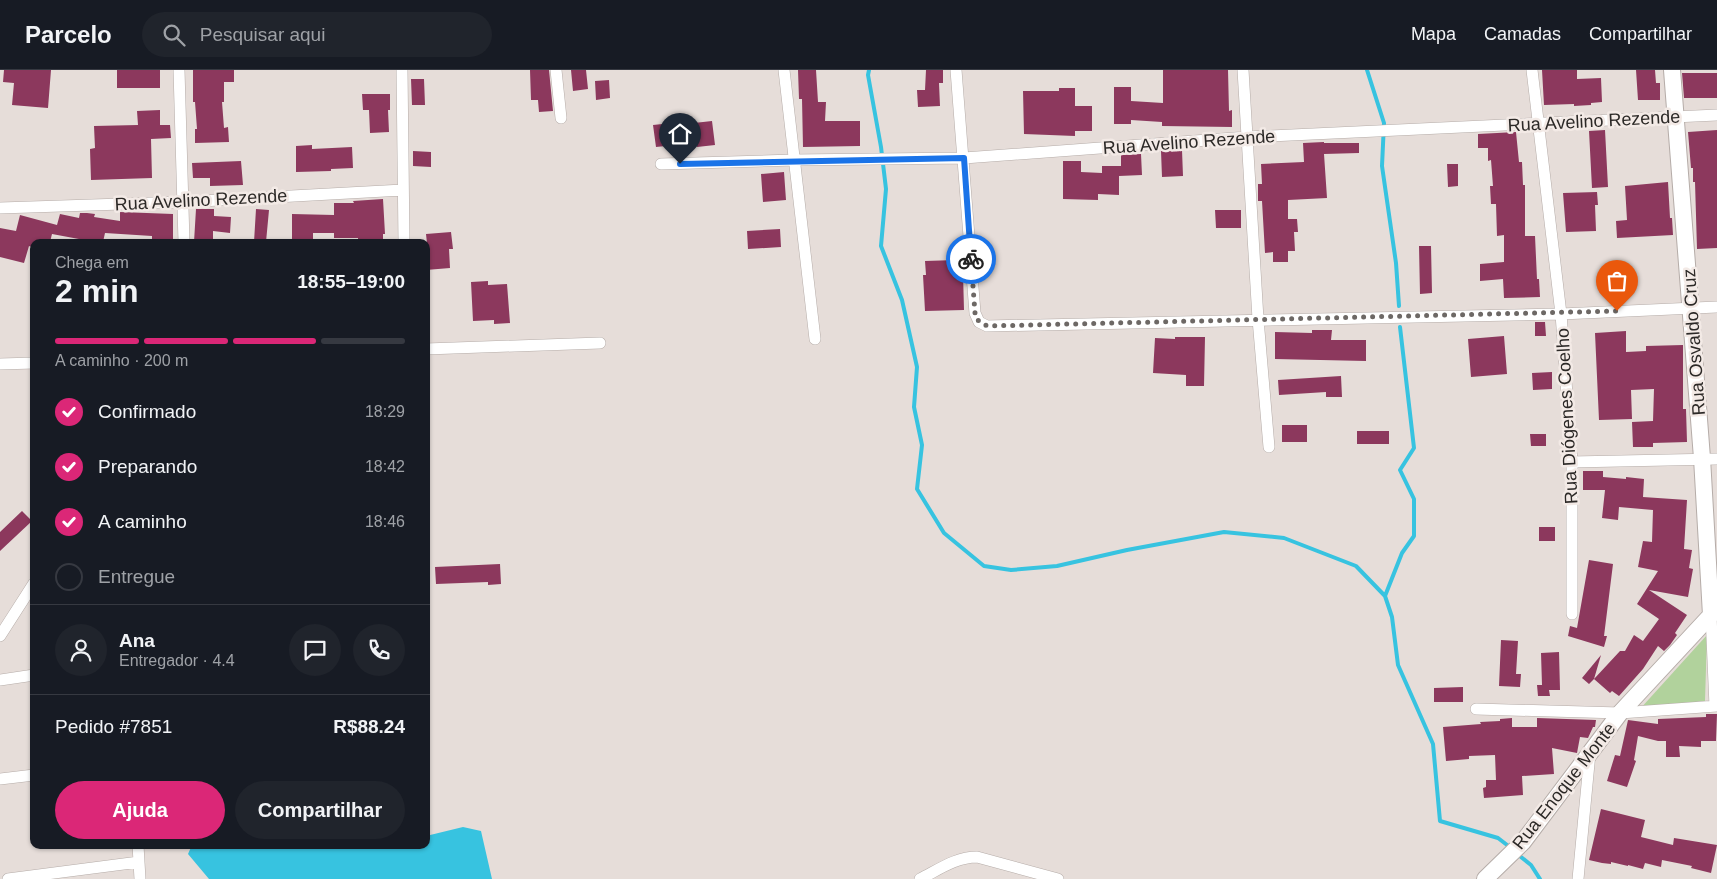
<!DOCTYPE html>
<html lang="pt">
<head>
<meta charset="utf-8">
<style>
	:root { --surface:#171b24; --page:#20242c; --text:#f1f3f6; --muted:#9ea1a6; --line:#363941; --accent:#db2777 }
	body { margin:0; font-family:Helvetica,sans-serif; background:var(--page); color:var(--text); height:100vh; display:flex; flex-direction:column; font-size:19px; white-space:nowrap }
	* { box-sizing:border-box; margin:0 }
	p { font-size:16px; color:var(--muted) }
	.icon { flex:none; width:28px; height:28px; fill:none; stroke:currentColor; stroke-width:2; stroke-linecap:round; stroke-linejoin:round }
	.map { position:relative; flex:1; overflow:hidden }
	.details { position:absolute; left:30px; top:169px; width:400px; height:610px; display:flex; flex-direction:column; background:var(--surface); border-radius:10px; box-shadow:0 1px 4px #0004 }
	.details>* { flex:none }
	.pin { position:absolute; display:grid; place-items:center; width:42px; height:42px; color:#fff; margin:-51px -21px; border-radius:50% 50% 50% 0; rotate:-45deg; box-shadow:0 0 5px #0007 }
	.pin .icon { rotate:45deg }
	.courier { position:absolute; display:grid; place-items:center; width:50px; height:50px; margin:-25px; border:4px solid #1a73e8; border-radius:50%; background:#fff; color:#222; box-shadow:0 1px 6px #0007 }
	.head em { font-style:normal; font-weight:700 }
	.head div { display:flex; flex-direction:column-reverse }
	.head { display:flex; align-items:center; justify-content:space-between; height:85px; padding:0 25px }
	h1 { font-size:32px; font-weight:700; line-height:38px }
	.bar { display:grid; grid-template-columns:repeat(4,1fr); gap:8px 5px; align-content:center; height:60px; padding:0 25px }
	.bar i { height:6px; border-radius:4px; background:var(--line) }
	.bar .selected { background:var(--accent) }
	.bar p { grid-column:span 4 }
	.line { display:flex; align-items:center; gap:12px; padding:0 25px; border-top:1px solid var(--line) }
	.line div { flex:1 }
	.round { display:grid; place-items:center; flex:none; width:52px; height:52px; border-radius:26px; background:var(--page) }
	ol { padding:0 25px; list-style:none }
	li { display:flex; align-items:center; gap:15px; height:55px }
	li p { margin-inline-start:auto }
	li .icon { padding:5px; border-radius:50%; background:var(--accent); color:#fff; stroke-width:4 }
	li:last-child { color:var(--muted) }
	li i { width:28px; height:28px; border:2px solid var(--line); border-radius:50% }
	.button { display:flex; gap:10px; margin-top:auto; padding:10px 25px }
	.button a { flex:1; height:58px; border-radius:30px; background:var(--accent); color:#fff; font-size:20px; font-weight:700; line-height:58px; text-align:center }
	.button a+a { background:var(--page); color:var(--text) }
	header { display:flex; align-items:center; gap:30px; box-sizing:border-box; height:70px; padding:0 25px; background:var(--surface); border-bottom:1px solid var(--line) }
	header strong { font-size:24px }
	nav { display:flex; gap:28px; margin-inline-start:auto; font-size:18px }
	.search { width:350px; height:45px; background:var(--page); display:flex; align-items:center; gap:12px; box-sizing:border-box; padding:0 18px; border-radius:28px; color:var(--muted); font-size:19px }
	.map>svg:first-child { display:block }
</style>
</head>
<body>
<header>
<strong>Parcelo</strong>
<div class="search"><svg class="icon" aria-label="search" viewBox="0 0 24 24"><circle cx="10" cy="10" r="6"/><path d="M15 15l6 6"/></svg>Pesquisar aqui</div>
<nav><a>Mapa</a><a>Camadas</a><a>Compartilhar</a></nav>
</header>
<div class="map">
<svg width="1717" height="809" viewBox="0 0 1717 809">
	<rect width="100%" height="100%" fill="#e6ddd9"/>
	<path fill="#b1d29c" d="M 1707,565 L 1705,631 L 1640,639 Z"/>
	<path fill="#37c3e0" d="M 463,757 L 481,761 L 492,809 L 209,809 L 188,784 L 192,775 L 426,775 L 426,766 Z"/>
	<g fill="none" stroke-linecap="round" stroke-linejoin="round">
		<path stroke="#37c3e0" stroke-width="4" d="M 869,0 L 868,5 L 881,77 L 886,119 L 881,176 L 902,230 L 917,297 L 914,337 L 922,375 L 917,419 L 944,463 L 984,496 L 1011,500 L 1057,496 L 1127,480 L 1224,462 L 1284,468 L 1356,496 L 1385,526
			M 1367,0 L 1384,53 L 1382,96 L 1396,193 L 1399,236
			M 1400,257 L 1414,378 L 1400,400 L 1414,429 L 1414,466 L 1402,483 L 1385,526 L 1392,547 L 1398,595 L 1433,674 L 1440,751 L 1498,768 L 1511,778
			M 1516,783 L 1531,795 L 1540,809"/>
	</g>
	<path fill="#8c385d" d="M 4,0 L 51,0 L 48,38 L 12,35 L 14,13 L 3,12 Z
		M 117,0 L 160,0 L 160,18 L 117,18 Z
		M 193,0 L 234,0 L 234,12 L 224,12 L 224,32 L 222,32 L 224,58 L 228,57 L 229,72 L 195,73 L 195,59 L 197,59 L 195,32 L 193,32 Z
		M 530,0 L 549,0 L 553,41 L 539,42 L 538,30 L 531,30 Z
		M 571,0 L 586,0 L 588,19 L 573,21 Z
		M 798,0 L 816,0 L 818,32 L 826,32 L 825,51 L 860,51 L 860,76 L 803,77 L 802,29 L 799,29 Z
		M 926,0 L 943,0 L 943,13 L 939,13 L 940,36 L 918,37 L 917,20 L 925,20 Z
		M 1163,0 L 1228,0 L 1229,41 L 1232,40 L 1232,57 L 1162,56 L 1162,52 L 1131,50 L 1131,54 L 1114,54 L 1114,17 L 1131,17 L 1131,31 L 1163,33 Z
		M 1542,0 L 1577,0 L 1577,9 L 1601,8 L 1602,32 L 1591,33 L 1591,35 L 1574,36 L 1574,34 L 1544,35 Z
		M 1636,0 L 1655,0 L 1656,13 L 1660,13 L 1660,30 L 1638,30 Z
		M 1682,3 L 1717,3 L 1717,28 L 1684,28 Z
		M 411,9 L 424,9 L 425,35 L 412,35 Z
		M 609,10 L 610,28 L 596,30 L 595,11 Z
		M 1059,18 L 1075,18 L 1075,36 L 1092,36 L 1092,61 L 1075,61 L 1075,66 L 1024,64 L 1023,21 L 1059,21 Z
		M 362,24 L 390,24 L 390,40 L 388,40 L 389,62 L 370,63 L 369,40 L 363,40 Z
		M 160,40 L 160,55 L 170,55 L 171,68 L 151,69 L 152,108 L 91,110 L 90,79 L 95,78 L 94,56 L 138,55 L 137,41 Z
		M 712,51 L 715,75 L 697,77 L 694,53 Z
		M 672,53 L 675,75 L 656,77 L 653,55 Z
		M 1605,60 L 1608,117 L 1592,118 L 1589,61 Z
		M 1717,60 L 1717,178 L 1697,179 L 1695,112 L 1693,112 L 1693,98 L 1691,98 L 1688,62 Z
		M 1516,62 L 1519,92 L 1522,92 L 1523,115 L 1525,115 L 1525,166 L 1535,166 L 1537,209 L 1539,209 L 1540,227 L 1504,228 L 1503,209 L 1480,211 L 1480,194 L 1504,192 L 1504,165 L 1497,166 L 1496,134 L 1491,134 L 1490,116 L 1493,116 L 1491,90 L 1488,91 L 1488,78 L 1478,78 L 1478,64 Z
		M 1324,72 L 1324,73 L 1359,73 L 1359,83 L 1324,84 L 1327,128 L 1288,130 L 1288,149 L 1297,149 L 1298,162 L 1294,162 L 1295,181 L 1288,181 L 1288,192 L 1273,192 L 1273,182 L 1265,183 L 1262,131 L 1258,131 L 1258,114 L 1262,114 L 1261,94 L 1304,92 L 1303,73 Z
		M 312,75 L 312,79 L 352,77 L 353,98 L 331,99 L 331,101 L 296,102 L 296,76 Z
		M 1182,80 L 1183,106 L 1162,107 L 1161,81 Z
		M 413,81 L 431,82 L 431,97 L 413,96 Z
		M 1141,84 L 1142,105 L 1119,106 L 1119,125 L 1098,124 L 1098,130 L 1063,129 L 1063,91 L 1081,91 L 1081,102 L 1102,103 L 1102,96 L 1121,96 L 1121,85 Z
		M 241,91 L 243,115 L 210,116 L 210,108 L 193,108 L 192,93 Z
		M 1447,94 L 1458,94 L 1458,116 L 1448,117 Z
		M 784,102 L 786,130 L 763,132 L 761,104 Z
		M 1668,112 L 1670,148 L 1672,148 L 1673,165 L 1617,168 L 1616,151 L 1627,150 L 1625,116 Z
		M 1597,122 L 1598,135 L 1595,135 L 1596,161 L 1566,162 L 1563,123 Z
		M 383,129 L 385,164 L 383,164 L 383,172 L 358,172 L 358,168 L 334,168 L 334,163 L 313,163 L 313,172 L 292,172 L 292,144 L 334,145 L 334,133 L 354,133 L 353,131 Z
		M 196,139 L 214,139 L 214,146 L 231,147 L 230,163 L 213,161 L 213,172 L 194,172 Z
		M 256,139 L 269,140 L 266,172 L 254,172 Z
		M 1215,140 L 1241,140 L 1241,158 L 1216,158 Z
		M 120,142 L 173,144 L 173,172 L 152,172 L 152,166 L 105,163 L 103,172 L 95,172 L 52,164 L 50,172 L 34,172 L 34,178 L 29,176 L 24,193 L 0,187 L 0,158 L 16,161 L 20,145 L 57,155 L 60,144 L 79,148 L 80,143 L 87,143 L 95,144 L 94,147 L 120,151 Z
		M 780,159 L 781,177 L 748,179 L 747,161 Z
		M 451,162 L 453,179 L 449,179 L 450,198 L 426,200 L 426,183 L 428,183 L 426,164 Z
		M 1419,176 L 1431,176 L 1432,223 L 1420,224 Z
		M 956,190 L 957,203 L 963,203 L 964,240 L 925,241 L 923,205 L 926,205 L 925,191 Z
		M 488,211 L 488,215 L 507,214 L 510,253 L 494,254 L 494,250 L 473,251 L 471,212 Z
		M 1535,252 L 1545,252 L 1546,266 L 1535,266 Z
		M 1312,260 L 1332,260 L 1331,270 L 1366,270 L 1366,291 L 1275,289 L 1275,262 L 1312,263 Z
		M 1626,261 L 1626,282 L 1646,281 L 1646,276 L 1683,275 L 1683,339 L 1686,339 L 1687,372 L 1653,373 L 1653,377 L 1633,377 L 1632,352 L 1653,351 L 1654,319 L 1631,320 L 1632,349 L 1599,350 L 1595,263 Z
		M 1504,266 L 1507,304 L 1471,307 L 1468,269 Z
		M 1175,267 L 1205,267 L 1204,316 L 1186,316 L 1186,305 L 1153,303 L 1155,268 L 1175,269 Z
		M 1552,302 L 1552,319 L 1533,320 L 1532,303 Z
		M 1341,306 L 1342,327 L 1326,327 L 1326,322 L 1279,325 L 1278,310 Z
		M 1282,355 L 1307,355 L 1307,372 L 1282,372 Z
		M 1357,361 L 1389,361 L 1389,374 L 1357,374 Z
		M 1530,364 L 1546,364 L 1546,376 L 1531,376 Z
		M 1583,401 L 1603,401 L 1603,407 L 1626,409 L 1626,407 L 1644,409 L 1643,427 L 1687,430 L 1684,479 L 1692,480 L 1689,498 L 1693,499 L 1688,527 L 1649,520 L 1687,545 L 1675,563 L 1677,565 L 1670,575 L 1664,581 L 1658,576 L 1643,599 L 1619,626 L 1612,621 L 1610,623 L 1594,609 L 1589,614 L 1582,608 L 1601,585 L 1594,609 L 1620,581 L 1625,581 L 1634,565 L 1643,571 L 1659,549 L 1637,534 L 1658,501 L 1638,497 L 1643,471 L 1652,472 L 1653,440 L 1619,437 L 1618,450 L 1602,448 L 1605,420 L 1583,420 Z
		M 22,441 L 32,451 L 0,481 L 0,462 Z
		M 1539,457 L 1555,457 L 1555,471 L 1539,471 Z
		M 1589,490 L 1613,494 L 1604,566 L 1607,566 L 1604,577 L 1568,566 L 1570,556 L 1577,558 Z
		M 500,494 L 501,514 L 488,515 L 488,512 L 436,514 L 435,497 Z
		M 1501,570 L 1518,571 L 1516,604 L 1521,604 L 1520,617 L 1499,616 Z
		M 1559,582 L 1560,620 L 1549,620 L 1550,626 L 1538,626 L 1537,615 L 1542,615 L 1541,583 Z
		M 1463,617 L 1463,632 L 1434,632 L 1434,618 Z
		M 1706,644 L 1717,644 L 1716,671 L 1701,671 L 1701,677 L 1679,676 L 1680,687 L 1666,687 L 1666,671 L 1658,671 L 1638,666 L 1634,690 L 1636,691 L 1627,717 L 1607,711 L 1615,685 L 1620,686 L 1628,650 L 1658,654 L 1658,649 L 1706,647 Z
		M 1512,648 L 1512,657 L 1537,657 L 1537,648 L 1596,650 L 1595,657 L 1593,657 L 1588,668 L 1580,667 L 1577,683 L 1552,678 L 1554,704 L 1522,706 L 1523,725 L 1484,728 L 1483,718 L 1486,717 L 1486,710 L 1496,710 L 1495,685 L 1469,686 L 1469,689 L 1446,691 L 1443,657 L 1481,654 L 1480,652 L 1500,651 L 1500,649 Z
		M 1601,739 L 1645,750 L 1641,767 L 1673,775 L 1674,768 L 1717,775 L 1711,803 L 1691,798 L 1692,796 L 1662,790 L 1661,797 L 1645,793 L 1643,799 L 1628,795 L 1628,796 L 1611,792 L 1611,794 L 1602,793 L 1589,790 Z"/>
	<g fill="none" stroke-linecap="round" stroke-linejoin="round">
		<g stroke="#b5aca8" stroke-width="12">
			<path id="minor" d="M 179,0 L 184,172
				M 402,0 L 404,172
				M 556,0 L 561,48
				M 784,0 L 815,269
				M 956,0 L 975,243 L 979,252 L 987,256 L 1561,244 L 1717,237
				M 1243,0 L 1258,249 L 1269,377
				M 1532,0 L 1561,244 L 1572,392 L 1572,544
				M 661,94 L 794,90 L 964,88 L 1248,67 L 1717,45
				M 0,138 L 183,132 L 403,120
				M 426,279 L 600,273
				M 0,294 L 34,293
				M 1572,392 L 1717,389
				M 1711,545 L 1715,636
				M 0,566 L 34,513
				M 0,610 L 34,605
				M 1476,639 L 1620,643 L 1717,636
				M 0,709 L 34,705
				M 138,775 L 140,809
				M 8,809 L 139,792
				M 920,809 C 938,800 956,787 977,787 L 1058,809
				M 1578,809 L 1590,683"/>
		</g>
		<g stroke="#b5aca8" stroke-width="18">
			<path id="secondary" d="M 1485,809 L 1523,772 L 1620,643 L 1711,545 L 1702,388 L 1672,0"/>
		</g>
		<use href="#minor" stroke="#fff" stroke-width="11"/>
		<use href="#secondary" stroke="#fff" stroke-width="16"/>
	</g>
	<g fill="none" stroke-linecap="round" stroke-linejoin="round">
		<path stroke="#6d6865" stroke-width="5" stroke-dasharray="0 9" d="M 971,189 L 975,243 L 976,249 L 987,256 L 1617,241"/>
		<path stroke="#1a73e8" stroke-width="6" d="M 680,94 L 964,88 L 971,189"/>
	</g>
	<g text-anchor="middle" stroke-width="5" stroke-linejoin="round" paint-order="stroke">
		<g font-size="18" fill="#2c2927" stroke="#f3eae6">
			<text transform="translate(1594 51) rotate(-3)" y="6">Rua Avelino Rezende</text>
			<text transform="translate(1189 72) rotate(-4)" y="6">Rua Avelino Rezende</text>
			<text transform="translate(201 130) rotate(-3)" y="6">Rua Avelino Rezende</text>
			<text transform="translate(1694 272) rotate(-94)" y="6">Rua Osvaldo Cruz</text>
			<text transform="translate(1567 346) rotate(-93)" y="6">Rua Diógenes Coelho</text>
			<text transform="translate(1564 716) rotate(-52)" y="6">Rua Enoque Monte</text>
		</g>
	</g>
</svg>
<div class="pin" style="left:1617px;top:241px;background:#ea580c"><svg class="icon" aria-label="bag" viewBox="0 0 24 24"><path d="M5 8h14l-1 12H6zM9 8a3 3 0 0 1 6 0"/></svg></div>
<div class="pin" style="left:680px;top:94px;background:#1f2937"><svg class="icon" aria-label="home" viewBox="0 0 24 24"><path d="M3 11l9-7 9 7M6 9v11h12V9"/></svg></div>
<div class="courier" style="left:971px;top:189px"><svg class="icon" aria-label="bike" viewBox="0 0 24 24"><circle cx="6" cy="16" r="4"/><circle cx="18" cy="16" r="4"/><path d="M6 16l4-8h5l3 8M10 8l3 8H6M13 5h3"/></svg></div>
<section class="details">
<div class="head"><div><h1>2 min</h1><p>Chega em</p></div><em>18:55–19:00</em></div>
<div class="bar"><i class="selected"></i><i class="selected"></i><i class="selected"></i><i></i><p>A caminho · 200 m</p></div>
<ol>
<li><svg class="icon" aria-label="check" viewBox="0 0 24 24"><path d="M5 12l5 5 9-10"/></svg>Confirmado<p>18:29</p></li>
<li><svg class="icon" aria-label="check" viewBox="0 0 24 24"><path d="M5 12l5 5 9-10"/></svg>Preparando<p>18:42</p></li>
<li><svg class="icon" aria-label="check" viewBox="0 0 24 24"><path d="M5 12l5 5 9-10"/></svg>A caminho<p>18:46</p></li>
<li><i></i>Entregue</li>
</ol>
<div class="line" style="height:90px"><a class="round"><svg class="icon" aria-label="person" viewBox="0 0 24 24"><circle cx="12" cy="8" r="4"/><path d="M4 21q1-7 8-7t8 7"/></svg></a><div><b>Ana</b><p>Entregador · 4.4</p></div><a class="round"><svg class="icon" aria-label="chat" viewBox="0 0 24 24"><path d="M4 5h16v11H9l-5 4z"/></svg></a><a class="round"><svg class="icon" aria-label="phone" viewBox="0 0 24 24"><path d="M5 4h4l2 5-3 2q2 4 5 5l2-3 5 2v4C11 20 4 13 5 4z"/></svg></a></div>
<div class="line" style="height:65px"><div>Pedido #7851</div><b>R$88.24</b></div>
<div class="button"><a>Ajuda</a><a>Compartilhar</a></div>
</section>
</div>
</body>
</html>
